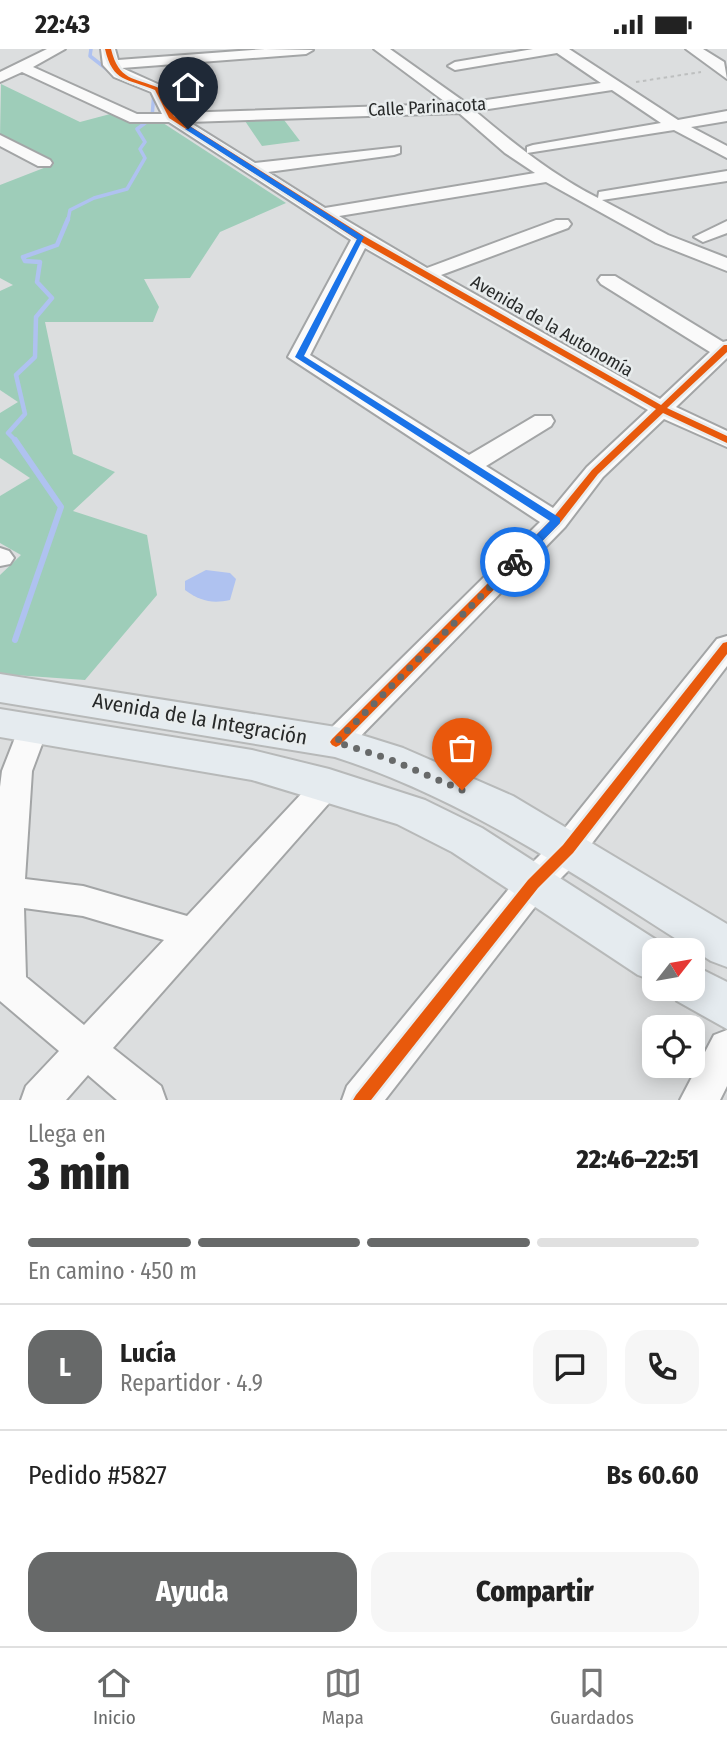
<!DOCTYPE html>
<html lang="es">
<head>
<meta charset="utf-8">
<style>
	:root { --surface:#fff; --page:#f6f6f6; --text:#222; --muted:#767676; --line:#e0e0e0; --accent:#676969 }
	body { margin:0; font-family:"Fira Sans Condensed",sans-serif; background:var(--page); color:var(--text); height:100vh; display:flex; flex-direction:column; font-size:26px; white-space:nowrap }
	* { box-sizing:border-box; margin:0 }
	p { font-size:23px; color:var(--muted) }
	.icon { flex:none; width:38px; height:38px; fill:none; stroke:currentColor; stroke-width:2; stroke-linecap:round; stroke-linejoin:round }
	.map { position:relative; height:1051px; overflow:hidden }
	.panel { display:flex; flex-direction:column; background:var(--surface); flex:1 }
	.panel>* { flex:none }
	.needle { width:46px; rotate:59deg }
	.buttons { position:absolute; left:642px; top:889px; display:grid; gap:14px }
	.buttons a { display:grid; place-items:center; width:63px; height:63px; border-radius:14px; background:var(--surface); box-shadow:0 4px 18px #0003; font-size:35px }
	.pin { position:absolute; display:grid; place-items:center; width:60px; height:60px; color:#fff; margin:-72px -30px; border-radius:50% 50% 50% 0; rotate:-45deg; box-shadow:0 0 7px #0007 }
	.pin .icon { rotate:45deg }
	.courier { position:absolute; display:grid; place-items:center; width:70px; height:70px; margin:-35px; border:5px solid #1a73e8; border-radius:50%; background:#fff; color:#222; box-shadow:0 2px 9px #0007 }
	.overview em { font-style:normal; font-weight:800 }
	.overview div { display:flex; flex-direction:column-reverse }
	.overview { display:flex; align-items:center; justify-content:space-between; height:119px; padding:0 28px }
	h1 { font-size:46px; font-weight:800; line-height:52px }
	.bar { display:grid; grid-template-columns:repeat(4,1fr); gap:10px 7px; align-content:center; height:84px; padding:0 28px }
	.bar i { height:9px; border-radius:5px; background:var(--line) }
	.bar .selected { background:var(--accent) }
	.bar p { grid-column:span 4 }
	.line { display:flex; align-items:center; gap:18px; padding:0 28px; border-top:2px solid var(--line) }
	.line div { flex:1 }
	.round { display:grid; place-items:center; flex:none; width:74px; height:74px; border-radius:21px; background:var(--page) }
	.primary-button { display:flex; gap:14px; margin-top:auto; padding:14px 28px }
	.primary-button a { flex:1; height:80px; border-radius:21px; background:var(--accent); color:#fff; font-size:28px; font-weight:800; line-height:80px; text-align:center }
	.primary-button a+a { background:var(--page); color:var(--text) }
	.status { display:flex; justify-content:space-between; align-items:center; height:49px; padding:0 35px; background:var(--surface); direction:ltr }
	.status svg { height:19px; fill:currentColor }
	.tab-bar { display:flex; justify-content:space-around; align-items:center; height:98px; border-top:2px solid var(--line); background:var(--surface); font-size:19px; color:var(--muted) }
	.tab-bar a { display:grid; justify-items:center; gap:4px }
	.tab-bar .selected { color:var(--accent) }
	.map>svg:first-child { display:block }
</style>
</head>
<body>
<div class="status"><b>22:43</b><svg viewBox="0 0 49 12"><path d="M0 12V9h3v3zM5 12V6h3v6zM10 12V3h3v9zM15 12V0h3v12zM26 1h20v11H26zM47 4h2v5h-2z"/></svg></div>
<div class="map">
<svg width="727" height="1051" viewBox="0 0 727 1051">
	<rect width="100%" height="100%" fill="#dcdedf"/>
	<path fill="#9ecdb9" d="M 1,35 L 80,73 L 114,64 L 160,72 L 286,154 L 220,183 L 190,229 L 144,230 L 159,258 L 153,273 L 45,273 L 73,405 L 115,423 L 73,462 L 147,486 L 157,546 L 85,631 L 0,625 L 0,526 L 21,506 L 0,494 L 0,447 L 30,429 L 0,409 L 0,364 L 18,353 L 0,341 L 0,242 L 13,236 L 0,229 L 0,136 L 54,115 L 0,88 Z
		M 281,67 L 300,92 L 262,97 L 243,69 Z"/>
	<path fill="#afc2f0" d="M 206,521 L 230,524 L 236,530 L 230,551 C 212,555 200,552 185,541 L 185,532 Z"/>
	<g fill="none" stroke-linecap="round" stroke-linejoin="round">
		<path stroke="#afc2f0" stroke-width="3.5" d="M 91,0 L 90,7 L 118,29
			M 68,171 L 70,161 L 94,149 L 127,140 L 145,109 L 140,100 L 145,93 L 137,80 L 152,69 L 154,42"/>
		<path stroke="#afc2f0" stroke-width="4.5" d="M 16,392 L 8,384 L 25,365 L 16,326 L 35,308 L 36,268 L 52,249 L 37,233 L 40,213 L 25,212 L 23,208 L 57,196 L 68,170"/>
		<path stroke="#afc2f0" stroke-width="6" d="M 15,391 L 61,458 L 15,591"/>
		<g stroke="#a3a5a6" stroke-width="4">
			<path id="minor" d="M 47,0 L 65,0 L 33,18 L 137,65 L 162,65 L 151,43 L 114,28 L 103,16 L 101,0 L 115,0 L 118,11 L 265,0 L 313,1 L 306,5 L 122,19 L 162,37 L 177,64 L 448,55 L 374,0 L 390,0 L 466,54 L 601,34 L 557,4 L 455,21 L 448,17 L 455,13 L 533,0 L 569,0 L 678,71 L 727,62 L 727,72 L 691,78 L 727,97 L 727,109 L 674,81 L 527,104 L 527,98 L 533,96 L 661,74 L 612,41 L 475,62 C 514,95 553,126 598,149 L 599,143 L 605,142 L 727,122 L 727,132 L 602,151 L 668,186 L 727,209 L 727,222 L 656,194 L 546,133 L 339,167 L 427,219 L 556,171 L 568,171 L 571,175 L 568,179 L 441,226 L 660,350 L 710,303 L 601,235 L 598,231 L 601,227 L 615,227 L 723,293 L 727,292 L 727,309 L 676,358 L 727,382 L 727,398 L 664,370 L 603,428 L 565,478 L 347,701 L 336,705 L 325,701 L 321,693 L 325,685 L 540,473 L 288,308 L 351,191 L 169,73 L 130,73 L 22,23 L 0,33 L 0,23 ZM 459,64 L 505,104 L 535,124 L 325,159 L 268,123 L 394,106 L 400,104 L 400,98 L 255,114 L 189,73 ZM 365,199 L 648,361 L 587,418 L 553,459 L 486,417 L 551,377 L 554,372 L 551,367 L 535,367 L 469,406 L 310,306 Z
				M 686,0 L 703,0 L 724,13 L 727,30 Z
				M 0,86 L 50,111 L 52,114 L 50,117 L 38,117 L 0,97 Z
				M 727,172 L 727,184 L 703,193 L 694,188 Z
				M 0,499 L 9,502 L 14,509 L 10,515 L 0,517 Z
				M 727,587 L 727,617 L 580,810 L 545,845 L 385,1051 L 342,1051 L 347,1037 L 521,825 L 556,790 L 717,590 Z
				M 33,668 L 44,671 L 48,679 L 32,722 L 25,830 L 83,837 L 187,867 L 318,727 L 329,724 L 340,727 L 345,736 L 113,999 L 161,1037 L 166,1051 L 117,1051 L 88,1026 L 66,1051 L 21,1051 L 26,1037 L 59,1002 L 0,952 L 0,738 L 2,722 L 22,671 ZM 24,859 L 83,867 L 164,891 L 84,976 L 26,928 Z
				M 727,981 L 727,1037 L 720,1051 L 680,1051 L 714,986 Z"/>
		</g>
		<g stroke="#b7b9b9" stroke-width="4">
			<path id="major" d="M 0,625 L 336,678 L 403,699 L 513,747 L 727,875 L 727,918 L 711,912 C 590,836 472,752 335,708 L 0,653 Z
				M 0,660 L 252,701 L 329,720 L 425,751 L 482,779 L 672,901 L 654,901 L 654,932 L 638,926 L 452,803 L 397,775 L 252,731 L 0,688 Z
				M 693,916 L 727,933 L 727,980 L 677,952 L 671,940 L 693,940 Z"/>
		</g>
		<path stroke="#bdbfbf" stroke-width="2" stroke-dasharray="3.5 3.5" stroke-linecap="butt" d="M 636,33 L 701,23"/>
		<use href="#minor" fill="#fafafa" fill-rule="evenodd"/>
		<use href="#major" fill="#e5ebef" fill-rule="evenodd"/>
		<g stroke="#e8eced" stroke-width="5">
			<path id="cycleway" d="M 105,0 L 111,0 C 119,32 133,28 159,39 L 174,67 L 364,187 L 661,356 L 724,296 L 727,296 L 727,303 L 667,359 L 727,387 L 727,394 L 663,364 L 598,425 L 560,474 L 340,696 L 336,698 L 332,696 L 330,693 L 332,690 L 552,470 L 592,421 L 656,360 L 358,191 L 169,69 L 155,41 C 127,29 113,34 105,0 Z
				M 727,593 L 727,605 L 573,804 L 538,839 L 371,1051 L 353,1051 L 356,1046 L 528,831 L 563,796 L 723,594 Z"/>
		</g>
		<use href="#cycleway" fill="#e8590c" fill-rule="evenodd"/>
	</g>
	<path fill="#1a73e8" d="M 191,78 L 364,188 L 304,307 L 560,469 L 560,474 L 519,516 L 510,513 L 550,472 L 295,308 L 357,190 L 185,80 Z"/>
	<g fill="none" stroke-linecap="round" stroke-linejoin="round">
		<path stroke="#676969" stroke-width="7" stroke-dasharray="0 12.6" d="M 462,741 L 389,710 L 336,693 L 515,513"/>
	</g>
	<g text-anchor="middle" stroke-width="5" stroke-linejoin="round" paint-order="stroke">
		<g font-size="18" fill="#282a2a" stroke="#e8eced">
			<text transform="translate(427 58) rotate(-3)" y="6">Calle Parinacota</text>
			<text transform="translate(552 277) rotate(30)" y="6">Avenida de la Autonomía</text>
		</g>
		<g font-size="21" fill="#282a2a" stroke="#e8eced">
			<text transform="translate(200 670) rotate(10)" y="7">Avenida de la Integración</text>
		</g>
	</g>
</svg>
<div class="buttons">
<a><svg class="needle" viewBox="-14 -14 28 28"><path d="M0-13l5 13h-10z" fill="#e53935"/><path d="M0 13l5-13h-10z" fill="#767676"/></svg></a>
<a><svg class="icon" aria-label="locate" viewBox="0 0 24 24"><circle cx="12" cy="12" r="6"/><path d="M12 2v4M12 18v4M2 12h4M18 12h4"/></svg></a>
</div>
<div class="pin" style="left:462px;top:741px;background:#ea580c"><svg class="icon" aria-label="bag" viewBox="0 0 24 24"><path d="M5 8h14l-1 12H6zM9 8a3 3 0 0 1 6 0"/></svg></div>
<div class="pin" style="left:188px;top:80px;background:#1f2937"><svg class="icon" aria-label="home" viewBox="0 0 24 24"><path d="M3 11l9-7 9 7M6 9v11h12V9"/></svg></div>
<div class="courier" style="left:515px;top:513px"><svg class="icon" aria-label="bike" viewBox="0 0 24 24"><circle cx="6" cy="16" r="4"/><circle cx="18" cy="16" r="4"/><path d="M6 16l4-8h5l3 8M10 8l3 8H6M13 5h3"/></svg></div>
</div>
<section class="panel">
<div class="overview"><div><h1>3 min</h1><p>Llega en</p></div><em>22:46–22:51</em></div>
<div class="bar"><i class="selected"></i><i class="selected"></i><i class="selected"></i><i></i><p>En camino · 450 m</p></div>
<div class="line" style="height:126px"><b class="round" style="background:var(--accent);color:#fff">L</b><div><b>Lucía</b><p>Repartidor · 4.9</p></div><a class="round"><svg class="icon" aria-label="chat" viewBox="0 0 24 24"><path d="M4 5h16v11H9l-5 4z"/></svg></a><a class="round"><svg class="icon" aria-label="phone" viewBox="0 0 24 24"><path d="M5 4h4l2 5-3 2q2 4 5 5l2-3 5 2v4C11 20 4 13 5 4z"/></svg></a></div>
<div class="line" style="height:91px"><div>Pedido #5827</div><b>Bs 60.60</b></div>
<div class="primary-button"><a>Ayuda</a><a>Compartir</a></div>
</section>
<nav class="tab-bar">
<a class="selected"><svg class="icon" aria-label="home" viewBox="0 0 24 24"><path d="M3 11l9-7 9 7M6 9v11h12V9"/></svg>Inicio</a>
<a><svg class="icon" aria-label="map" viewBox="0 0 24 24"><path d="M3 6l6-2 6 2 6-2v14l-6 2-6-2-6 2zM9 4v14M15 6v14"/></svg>Mapa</a>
<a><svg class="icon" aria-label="saved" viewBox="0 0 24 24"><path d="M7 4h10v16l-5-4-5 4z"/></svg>Guardados</a>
</nav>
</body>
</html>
